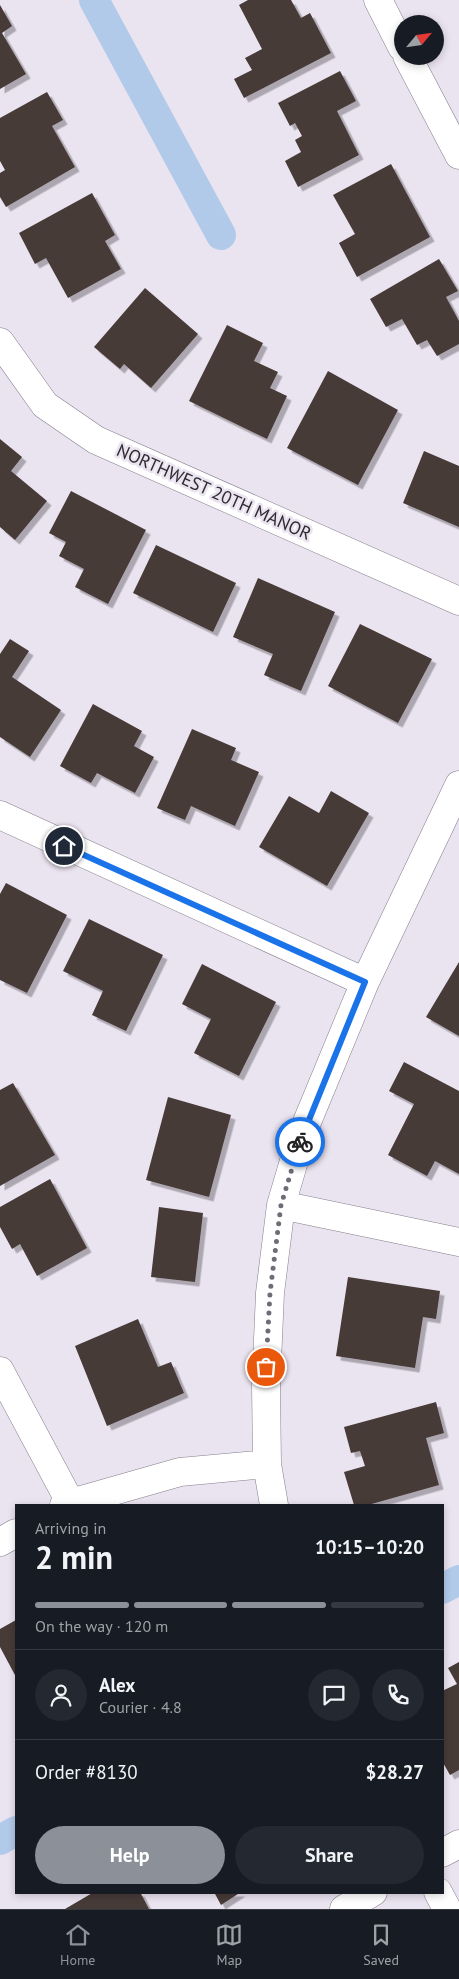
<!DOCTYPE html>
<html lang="en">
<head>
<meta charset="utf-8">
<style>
	:root { --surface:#171b24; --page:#242831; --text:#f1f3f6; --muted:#9ea1a6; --line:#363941; --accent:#8c9099 }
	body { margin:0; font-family:"PT Sans",sans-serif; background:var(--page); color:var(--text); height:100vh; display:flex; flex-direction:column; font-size:19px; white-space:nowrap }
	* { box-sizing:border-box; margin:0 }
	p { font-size:16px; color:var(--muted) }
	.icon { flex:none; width:28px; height:28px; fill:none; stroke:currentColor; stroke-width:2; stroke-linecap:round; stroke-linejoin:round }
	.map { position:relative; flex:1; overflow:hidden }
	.sheet { position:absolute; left:15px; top:1504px; width:429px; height:390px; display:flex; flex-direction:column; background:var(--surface); border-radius:0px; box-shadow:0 2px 8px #0003 }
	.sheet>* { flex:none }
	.needle { width:32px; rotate:61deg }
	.buttons { position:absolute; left:394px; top:15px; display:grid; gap:10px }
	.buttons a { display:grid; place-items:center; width:50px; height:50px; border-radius:50%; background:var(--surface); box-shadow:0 2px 8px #0003; font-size:25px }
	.pin { position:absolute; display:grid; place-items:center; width:42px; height:42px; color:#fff; margin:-21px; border:2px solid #fff; border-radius:50%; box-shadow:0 1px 5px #0007 }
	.courier { position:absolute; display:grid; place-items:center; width:50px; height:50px; margin:-25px; border:4px solid #1a73e8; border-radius:50%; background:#fff; color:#222; box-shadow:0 1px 6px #0007 }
	.headline em { font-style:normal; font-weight:700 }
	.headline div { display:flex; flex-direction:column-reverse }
	.headline { display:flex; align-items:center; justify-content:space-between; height:85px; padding:0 20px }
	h1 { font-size:32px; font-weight:700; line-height:38px }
	.bar { display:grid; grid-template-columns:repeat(4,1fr); gap:8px 5px; align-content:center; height:60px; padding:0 20px }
	.bar i { height:6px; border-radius:4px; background:var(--line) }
	.bar .active { background:var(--accent) }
	.bar p { grid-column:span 4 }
	.line { display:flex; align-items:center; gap:12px; padding:0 20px; border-top:1px solid var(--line) }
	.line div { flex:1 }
	.round { display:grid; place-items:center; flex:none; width:52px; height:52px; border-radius:26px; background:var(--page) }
	.primary-button { display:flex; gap:10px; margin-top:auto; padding:10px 20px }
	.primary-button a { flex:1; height:58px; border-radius:30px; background:var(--accent); color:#fff; font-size:20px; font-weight:700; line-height:58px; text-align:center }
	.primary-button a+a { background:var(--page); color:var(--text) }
	.menu { display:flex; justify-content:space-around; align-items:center; height:70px; border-top:1px solid var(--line); background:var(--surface); font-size:14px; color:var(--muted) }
	.menu a { display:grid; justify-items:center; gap:2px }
	.menu .active { color:var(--accent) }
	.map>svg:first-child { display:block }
</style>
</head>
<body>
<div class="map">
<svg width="459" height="1909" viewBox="0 0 459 1909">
	<defs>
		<filter id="shadow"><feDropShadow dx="4.5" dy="4.5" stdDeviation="0" flood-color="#0004"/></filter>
	</defs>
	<rect width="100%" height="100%" fill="#eae3f0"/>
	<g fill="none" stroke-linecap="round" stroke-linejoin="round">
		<path stroke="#b1cae9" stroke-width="30" d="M 94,0 L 221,235
			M 442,1589 L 459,1580
			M 0,1840 L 16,1831"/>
	</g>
	<path fill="#473a38" filter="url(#shadow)" d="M 248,0 L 291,0 L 301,18 L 310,13 L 331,53 L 244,98 L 234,79 L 252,70 L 245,58 L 262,49 L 239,5 Z
		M 0,5 L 12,26 L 2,33 L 26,74 L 0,89 Z
		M 340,71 L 356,101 L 337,111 L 359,155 L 298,187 L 285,161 L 301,152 L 295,140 L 302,136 L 295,123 L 290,126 L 278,103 Z
		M 47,92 L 63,120 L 52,126 L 75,167 L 6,207 L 0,197 L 0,173 L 5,170 L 0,161 L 0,118 Z
		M 391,164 L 430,237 L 357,277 L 339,243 L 355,234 L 333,195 Z
		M 92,193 L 115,235 L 105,241 L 121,269 L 68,298 L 46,258 L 35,264 L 19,233 Z
		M 439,259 L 458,291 L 446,297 L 459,321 L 459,344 L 437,356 L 427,340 L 417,345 L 402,319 L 386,327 L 370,299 Z
		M 145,288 L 198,334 L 151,388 L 124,364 L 120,369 L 94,347 Z
		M 227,325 L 263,343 L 254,361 L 278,372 L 270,388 L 287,396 L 267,439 L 189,401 Z
		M 328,371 L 398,410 L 358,485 L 287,448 Z
		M 0,439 L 22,457 L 11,471 L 47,501 L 15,540 L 0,527 Z
		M 424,451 L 459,466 L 459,527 L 403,503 Z
		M 71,491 L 146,530 L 108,604 L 75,587 L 84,569 L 59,556 L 66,542 L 49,533 Z
		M 156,545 L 236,583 L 213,632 L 133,593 Z
		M 258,578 L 335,612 L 301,691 L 264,675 L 273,654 L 233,637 Z
		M 360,624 L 432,659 L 398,723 L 328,686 Z
		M 10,639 L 29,651 L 12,677 L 61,710 L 30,757 L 0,737 L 0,654 Z
		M 93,704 L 142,731 L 134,746 L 154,757 L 135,793 L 97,773 L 91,783 L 60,766 Z
		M 192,729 L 236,748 L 231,760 L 259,772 L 235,826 L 191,806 L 185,820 L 157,808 Z
		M 331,791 L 369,813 L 327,886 L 259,847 L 289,796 L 319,813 Z
		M 6,883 L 67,915 L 27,993 L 0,980 L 0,894 Z
		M 89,919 L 163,955 L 126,1031 L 92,1015 L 103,991 L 63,971 Z
		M 459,962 L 459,1036 L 426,1017 Z
		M 202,964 L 276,1002 L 239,1076 L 194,1053 L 211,1019 L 182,1004 Z
		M 404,1062 L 459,1091 L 459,1174 L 435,1161 L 427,1176 L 388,1155 L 414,1104 L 389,1091 Z
		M 13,1083 L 55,1155 L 0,1186 L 0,1090 Z
		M 168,1097 L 231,1115 L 209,1197 L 146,1180 Z
		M 50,1179 L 87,1248 L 37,1276 L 20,1244 L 12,1249 L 0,1227 L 0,1207 Z
		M 159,1207 L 203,1213 L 195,1282 L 151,1277 Z
		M 348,1277 L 440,1291 L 436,1319 L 423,1317 L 415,1368 L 336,1356 Z
		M 138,1319 L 158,1367 L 171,1362 L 184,1393 L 107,1426 L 75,1346 Z
		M 436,1402 L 444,1433 L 426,1438 L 439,1485 L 368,1505 L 354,1505 L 344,1472 L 365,1466 L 360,1451 L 351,1453 L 344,1427 Z
		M 16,1620 L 16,1677 L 0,1647 L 0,1629 Z
		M 459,1662 L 459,1770 L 450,1775 L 442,1761 L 442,1691 L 457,1684 L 448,1668 Z
		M 94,1892 L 140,1892 L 149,1909 L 65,1909 Z
		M 214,1892 L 241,1892 L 221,1905 Z"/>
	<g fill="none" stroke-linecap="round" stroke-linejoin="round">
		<g stroke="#857f8b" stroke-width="29">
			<path id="minor" d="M 378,0 L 402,47
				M 407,56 L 459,155
				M 0,342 L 45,405 L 96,440 L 459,601
				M 0,815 L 365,982
				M 281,1205 L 459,1242
				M 0,1371 L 70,1502
				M 64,1505 L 180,1472 L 267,1464
				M 274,1505 L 267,1464 L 266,1385 L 270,1293 L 281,1205 L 302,1134 L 365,982 L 459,785
				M 0,1542 L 16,1533
				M 442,1853 L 459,1844
				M 438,1892 L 447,1909
				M 344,1909 L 373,1892"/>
		</g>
		<use href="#minor" stroke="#fff" stroke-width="28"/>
	</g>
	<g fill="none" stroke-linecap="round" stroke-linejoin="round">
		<path stroke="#706b74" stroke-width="5" stroke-dasharray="0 9" d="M 266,1367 L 270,1293 L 281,1205 L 300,1142"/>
		<path stroke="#1a73e8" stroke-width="6" d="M 64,846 L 365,982 L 300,1142"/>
	</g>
	<g text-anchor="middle" stroke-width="5" stroke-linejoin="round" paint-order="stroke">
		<g font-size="18" fill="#2e2b31" stroke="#eae3f0">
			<text transform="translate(214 492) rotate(24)" y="6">NORTHWEST 20TH MANOR</text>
		</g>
	</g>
</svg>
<div class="buttons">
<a><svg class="needle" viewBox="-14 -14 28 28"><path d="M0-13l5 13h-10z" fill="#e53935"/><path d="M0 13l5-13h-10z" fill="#9ea1a6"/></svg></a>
</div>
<div class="pin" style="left:266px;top:1367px;background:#ea580c"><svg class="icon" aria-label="bag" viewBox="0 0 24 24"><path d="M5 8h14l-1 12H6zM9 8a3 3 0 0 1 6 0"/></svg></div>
<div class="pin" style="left:64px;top:846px;background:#1f2937"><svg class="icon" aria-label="home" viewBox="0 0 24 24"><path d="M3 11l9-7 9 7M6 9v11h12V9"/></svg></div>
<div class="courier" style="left:300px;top:1142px"><svg class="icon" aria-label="bike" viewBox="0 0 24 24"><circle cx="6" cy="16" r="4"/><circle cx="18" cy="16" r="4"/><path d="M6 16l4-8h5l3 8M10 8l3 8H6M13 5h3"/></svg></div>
<section class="sheet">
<div class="headline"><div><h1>2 min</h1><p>Arriving in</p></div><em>10:15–10:20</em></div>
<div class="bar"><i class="active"></i><i class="active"></i><i class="active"></i><i></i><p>On the way · 120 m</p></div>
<div class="line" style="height:90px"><a class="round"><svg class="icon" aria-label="person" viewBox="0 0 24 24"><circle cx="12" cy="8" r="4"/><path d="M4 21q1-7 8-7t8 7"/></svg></a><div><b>Alex</b><p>Courier · 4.8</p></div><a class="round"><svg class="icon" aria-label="chat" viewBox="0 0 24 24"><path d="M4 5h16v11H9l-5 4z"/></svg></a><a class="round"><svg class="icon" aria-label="phone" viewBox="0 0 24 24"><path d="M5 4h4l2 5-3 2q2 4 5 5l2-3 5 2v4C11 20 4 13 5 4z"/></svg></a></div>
<div class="line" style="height:65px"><div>Order #8130</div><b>$28.27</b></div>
<div class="primary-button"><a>Help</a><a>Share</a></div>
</section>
</div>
<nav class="menu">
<a class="active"><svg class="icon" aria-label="home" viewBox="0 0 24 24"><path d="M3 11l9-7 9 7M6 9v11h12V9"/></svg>Home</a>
<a><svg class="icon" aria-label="map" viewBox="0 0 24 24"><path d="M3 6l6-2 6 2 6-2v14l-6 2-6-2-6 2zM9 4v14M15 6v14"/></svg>Map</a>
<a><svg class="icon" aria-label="saved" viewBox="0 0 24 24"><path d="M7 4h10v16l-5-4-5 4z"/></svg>Saved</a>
</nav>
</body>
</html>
